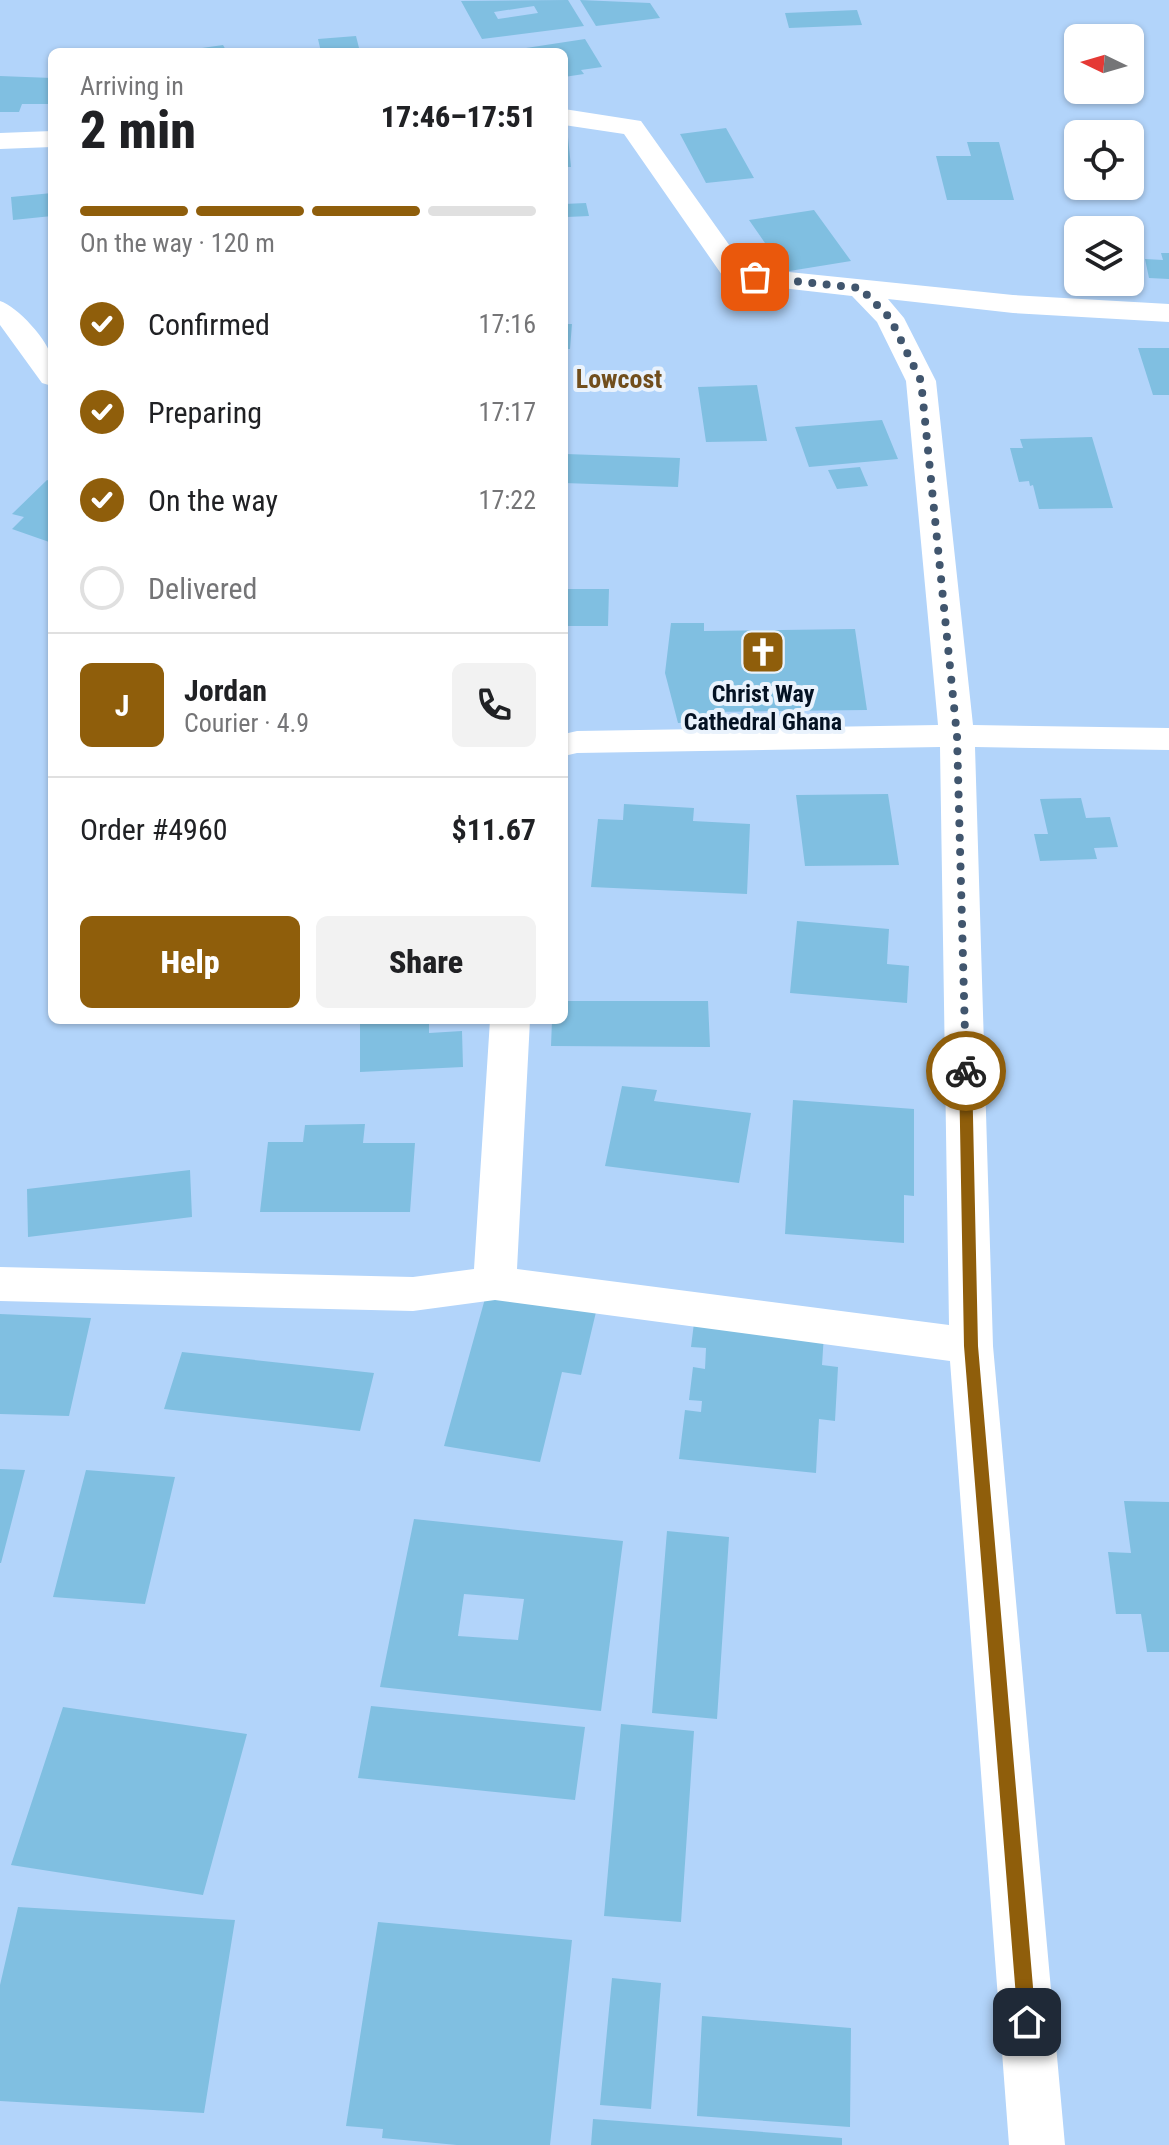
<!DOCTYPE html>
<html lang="en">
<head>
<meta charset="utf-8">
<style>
	:root { --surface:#fff; --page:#f2f2f2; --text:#202124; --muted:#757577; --line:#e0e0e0; --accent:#8f5e0b }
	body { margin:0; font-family:"Roboto Condensed",sans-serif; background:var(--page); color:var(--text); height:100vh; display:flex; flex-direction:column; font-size:30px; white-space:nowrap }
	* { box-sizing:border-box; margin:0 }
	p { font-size:26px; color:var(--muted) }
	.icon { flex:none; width:44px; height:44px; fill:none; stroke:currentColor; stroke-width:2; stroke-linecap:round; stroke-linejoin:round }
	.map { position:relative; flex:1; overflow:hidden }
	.panel { position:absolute; left:48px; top:48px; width:520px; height:976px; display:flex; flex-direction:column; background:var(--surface); border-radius:12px; box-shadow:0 2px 6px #0004 }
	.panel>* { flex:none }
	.needle { width:52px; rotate:275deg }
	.fabs { position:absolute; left:1064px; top:24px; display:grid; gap:16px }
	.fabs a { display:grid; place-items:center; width:80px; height:80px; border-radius:12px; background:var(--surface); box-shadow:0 2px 6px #0004; font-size:40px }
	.pin { position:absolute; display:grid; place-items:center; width:68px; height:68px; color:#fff; margin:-34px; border-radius:16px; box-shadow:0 4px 12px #0006 }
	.courier { position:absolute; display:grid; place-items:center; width:80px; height:80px; margin:-40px; border:6px solid #8f5e0b; border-radius:50%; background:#fff; color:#222; box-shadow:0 2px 10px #0007 }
	.headline em { font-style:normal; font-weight:800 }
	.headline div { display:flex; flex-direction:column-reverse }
	.headline { display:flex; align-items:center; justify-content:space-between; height:136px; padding:0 32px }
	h1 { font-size:52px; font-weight:800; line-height:60px }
	.bar { display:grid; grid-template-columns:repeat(4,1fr); gap:12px 8px; align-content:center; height:96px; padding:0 32px }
	.bar i { height:10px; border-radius:6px; background:var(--line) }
	.bar .active { background:var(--accent) }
	.bar p { grid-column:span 4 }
	.line { display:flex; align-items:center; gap:20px; padding:0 32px; border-top:2px solid var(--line) }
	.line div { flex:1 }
	.round { display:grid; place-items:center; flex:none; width:84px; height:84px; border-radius:12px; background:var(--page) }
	ol { padding:0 32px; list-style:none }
	li { display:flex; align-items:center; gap:24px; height:88px }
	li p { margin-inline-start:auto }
	li .icon { padding:8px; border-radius:50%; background:var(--accent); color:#fff; stroke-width:4 }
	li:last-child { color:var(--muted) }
	li i { width:44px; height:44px; border:4px solid var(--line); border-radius:50% }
	.action { display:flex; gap:16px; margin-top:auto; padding:16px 32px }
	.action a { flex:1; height:92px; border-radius:12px; background:var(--accent); color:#fff; font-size:32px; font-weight:800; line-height:92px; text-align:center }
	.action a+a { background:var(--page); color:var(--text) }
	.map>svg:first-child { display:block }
</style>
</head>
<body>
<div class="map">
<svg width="1169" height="2145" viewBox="0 0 1169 2145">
	<rect width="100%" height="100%" fill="#b2d4fa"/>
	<path fill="#80bfe1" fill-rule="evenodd" d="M 568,0 L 584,26 L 482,39 L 461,1 ZM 534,6 L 538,13 L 498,19 L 494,12 Z
		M 580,0 L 650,3 L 660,18 L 596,26 Z
		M 857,10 L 862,25 L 789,28 L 785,13 Z
		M 356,36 L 360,52 L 321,52 L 318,39 Z
		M 585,39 L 602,67 L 581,70 L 584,74 L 564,77 L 564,52 L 499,52 Z
		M 223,45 L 227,52 L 188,52 L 188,50 Z
		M 0,76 L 52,78 L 52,104 L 22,104 L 19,112 L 0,112 Z
		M 726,128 L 754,178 L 706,183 L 680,134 Z
		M 564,137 L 568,137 L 571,167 L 564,167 Z
		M 967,142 L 999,142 L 1014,200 L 947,200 L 936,156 L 971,156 Z
		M 52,193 L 52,216 L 13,220 L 11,197 Z
		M 586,203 L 589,216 L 567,217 L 564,204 Z
		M 814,210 L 851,261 L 771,274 L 749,246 L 765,243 L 749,220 Z
		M 1161,253 L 1169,253 L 1169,279 L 1149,278 L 1145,259 L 1163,260 Z
		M 564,324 L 572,324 L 570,349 L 564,349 Z
		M 1138,348 L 1169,348 L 1169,395 L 1153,395 Z
		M 757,385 L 767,441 L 706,442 L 698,387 Z
		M 882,420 L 898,459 L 809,467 L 795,427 Z
		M 1092,437 L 1113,508 L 1039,509 L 1033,485 L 1030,486 L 1029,481 L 1019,482 L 1010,448 L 1023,448 L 1020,439 Z
		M 566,454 L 680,458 L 678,487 L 564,483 Z
		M 860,467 L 868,486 L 837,489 L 828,470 Z
		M 47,480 L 52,482 L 52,543 L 12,529 L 24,517 L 12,514 Z
		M 564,589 L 609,589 L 608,626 L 564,626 Z
		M 671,623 L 704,623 L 704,631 L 855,629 L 867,710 L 712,712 L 713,722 L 678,723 L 665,673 Z
		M 888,794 L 899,865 L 805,866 L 796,795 Z
		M 1081,798 L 1086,818 L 1110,817 L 1118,847 L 1094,848 L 1097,859 L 1040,861 L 1034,834 L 1048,834 L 1040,799 Z
		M 624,804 L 694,808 L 693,821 L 750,824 L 747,894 L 591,887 L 598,819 L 623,820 Z
		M 797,921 L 889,929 L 887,964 L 909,966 L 907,1003 L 790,993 Z
		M 564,1001 L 708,1001 L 710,1047 L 551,1046 L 552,1020 L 564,1020 Z
		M 360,1020 L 429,1020 L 429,1033 L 462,1031 L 463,1067 L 360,1072 Z
		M 622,1086 L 657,1090 L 654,1101 L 751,1113 L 739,1183 L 605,1166 Z
		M 793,1100 L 914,1109 L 914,1196 L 904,1195 L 904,1243 L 785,1234 Z
		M 365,1124 L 363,1143 L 415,1143 L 410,1212 L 260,1212 L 268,1142 L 303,1142 L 305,1125 Z
		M 190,1170 L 192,1217 L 28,1237 L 27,1189 Z
		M 486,1295 L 596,1312 L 581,1375 L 562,1372 L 540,1462 L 444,1446 Z
		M 0,1314 L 91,1318 L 69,1416 L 0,1414 Z
		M 694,1323 L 824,1334 L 822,1365 L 838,1367 L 835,1421 L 819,1419 L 816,1473 L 679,1459 L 685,1410 L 701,1412 L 702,1401 L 689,1400 L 693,1367 L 705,1369 L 706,1348 L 691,1347 Z
		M 182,1352 L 374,1373 L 360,1431 L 164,1409 Z
		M 0,1469 L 25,1470 L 1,1563 L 0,1563 Z
		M 86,1470 L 175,1477 L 145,1604 L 53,1597 Z
		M 1124,1501 L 1169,1502 L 1169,1652 L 1147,1652 L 1141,1614 L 1116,1614 L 1108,1552 L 1131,1553 Z
		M 414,1519 L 623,1541 L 601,1711 L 380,1687 ZM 464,1594 L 524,1599 L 518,1640 L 458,1636 Z
		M 667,1531 L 729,1537 L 717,1719 L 652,1713 Z
		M 371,1706 L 585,1727 L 575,1800 L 358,1778 Z
		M 63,1707 L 247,1734 L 203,1895 L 11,1865 Z
		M 621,1724 L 694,1731 L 681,1922 L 604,1916 Z
		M 18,1907 L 235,1920 L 204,2113 L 0,2101 L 0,1985 Z
		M 378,1922 L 572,1940 L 550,2145 L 457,2145 L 382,2138 L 383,2129 L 346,2126 Z
		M 612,1978 L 661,1983 L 651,2109 L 600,2105 Z
		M 702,2016 L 851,2028 L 850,2127 L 697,2116 Z
		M 593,2119 L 842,2138 L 842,2145 L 591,2145 Z"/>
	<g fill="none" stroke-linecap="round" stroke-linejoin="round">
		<path fill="#fff" fill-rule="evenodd" d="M 564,109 L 641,121 L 742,263 L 759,269 L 1013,295 L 1169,304 L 1169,322 L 1013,313 L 888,299 L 904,318 L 936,381 L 973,725 L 1169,728 L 1169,750 L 975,747 L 993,1346 L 1065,2145 L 1009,2145 L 950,1361 L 495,1300 L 413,1311 L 0,1301 L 0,1267 L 413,1277 L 474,1269 L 490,1020 L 530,1020 L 517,1269 L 949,1325 L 940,747 L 577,753 L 564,756 L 564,734 L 577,731 L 938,725 L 906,381 L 877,322 L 852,296 L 755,285 L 722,275 L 624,134 L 564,125 Z
			M 52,131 L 52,147 L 0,149 L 0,133 Z
			M 0,301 C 17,306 49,341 52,359 C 53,367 52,377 52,386 L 42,383 L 0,325 Z"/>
	</g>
	<path fill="#8f5e0b" d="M 966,1066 L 972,1071 L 978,1346 L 1036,2022 L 1033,2028 L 1027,2031 L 1021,2028 L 1018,2022 L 964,1346 L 959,1071 Z"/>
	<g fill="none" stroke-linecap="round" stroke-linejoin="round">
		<path stroke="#41566e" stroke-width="8" stroke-dasharray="0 14.4" d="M 755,277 L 860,288 L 890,318 L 921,381 L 957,736 L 966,1071"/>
	</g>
	<defs>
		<g id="church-square" transform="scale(2.3)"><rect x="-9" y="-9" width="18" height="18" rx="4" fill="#8f5e0b" stroke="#e9f2fc"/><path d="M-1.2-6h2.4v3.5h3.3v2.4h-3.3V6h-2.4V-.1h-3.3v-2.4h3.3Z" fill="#fff"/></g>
	</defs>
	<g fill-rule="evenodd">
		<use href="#church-square" x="763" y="652"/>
	</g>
	<g text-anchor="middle" stroke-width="8" stroke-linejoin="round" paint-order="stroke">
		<g font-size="24" font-weight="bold" fill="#041223" stroke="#e9f2fc">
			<text x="763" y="702">Christ Way<tspan x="763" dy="28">Cathedral Ghana</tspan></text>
		</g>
		<g font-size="26" font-weight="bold" fill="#714e1c" stroke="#e9f2fc">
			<text x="619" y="388">Lowcost</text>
		</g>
	</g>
</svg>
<div class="fabs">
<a><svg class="needle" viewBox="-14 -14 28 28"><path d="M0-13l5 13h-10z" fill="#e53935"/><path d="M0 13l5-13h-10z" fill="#757577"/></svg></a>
<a><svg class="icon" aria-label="locate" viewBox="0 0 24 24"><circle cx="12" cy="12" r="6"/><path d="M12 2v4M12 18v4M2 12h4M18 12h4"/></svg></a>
<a><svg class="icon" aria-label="layers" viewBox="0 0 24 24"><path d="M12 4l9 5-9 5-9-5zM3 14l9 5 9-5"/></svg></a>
</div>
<div class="pin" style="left:755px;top:277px;background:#ea580c"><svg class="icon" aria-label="bag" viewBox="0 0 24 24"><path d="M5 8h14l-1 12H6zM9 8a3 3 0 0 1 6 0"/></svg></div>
<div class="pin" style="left:1027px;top:2022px;background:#1f2937"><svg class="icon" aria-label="home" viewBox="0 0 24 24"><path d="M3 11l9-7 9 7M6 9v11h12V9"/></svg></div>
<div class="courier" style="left:966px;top:1071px"><svg class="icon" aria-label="bike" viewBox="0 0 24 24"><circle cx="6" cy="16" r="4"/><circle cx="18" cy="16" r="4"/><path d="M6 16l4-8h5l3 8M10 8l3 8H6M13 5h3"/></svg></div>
<section class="panel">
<div class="headline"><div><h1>2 min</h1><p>Arriving in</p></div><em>17:46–17:51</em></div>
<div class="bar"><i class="active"></i><i class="active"></i><i class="active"></i><i></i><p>On the way · 120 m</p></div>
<ol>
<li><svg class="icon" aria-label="check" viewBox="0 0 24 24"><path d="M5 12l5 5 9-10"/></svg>Confirmed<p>17:16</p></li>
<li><svg class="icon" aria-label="check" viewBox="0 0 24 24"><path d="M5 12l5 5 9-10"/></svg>Preparing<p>17:17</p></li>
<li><svg class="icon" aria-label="check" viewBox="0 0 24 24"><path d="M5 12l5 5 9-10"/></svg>On the way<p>17:22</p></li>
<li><i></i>Delivered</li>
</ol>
<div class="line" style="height:144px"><b class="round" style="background:var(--accent);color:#fff">J</b><div><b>Jordan</b><p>Courier · 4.9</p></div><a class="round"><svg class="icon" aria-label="phone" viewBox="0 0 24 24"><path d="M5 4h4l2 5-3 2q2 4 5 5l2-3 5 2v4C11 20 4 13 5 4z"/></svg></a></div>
<div class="line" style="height:104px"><div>Order #4960</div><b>$11.67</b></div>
<div class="action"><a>Help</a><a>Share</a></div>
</section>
</div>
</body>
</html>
